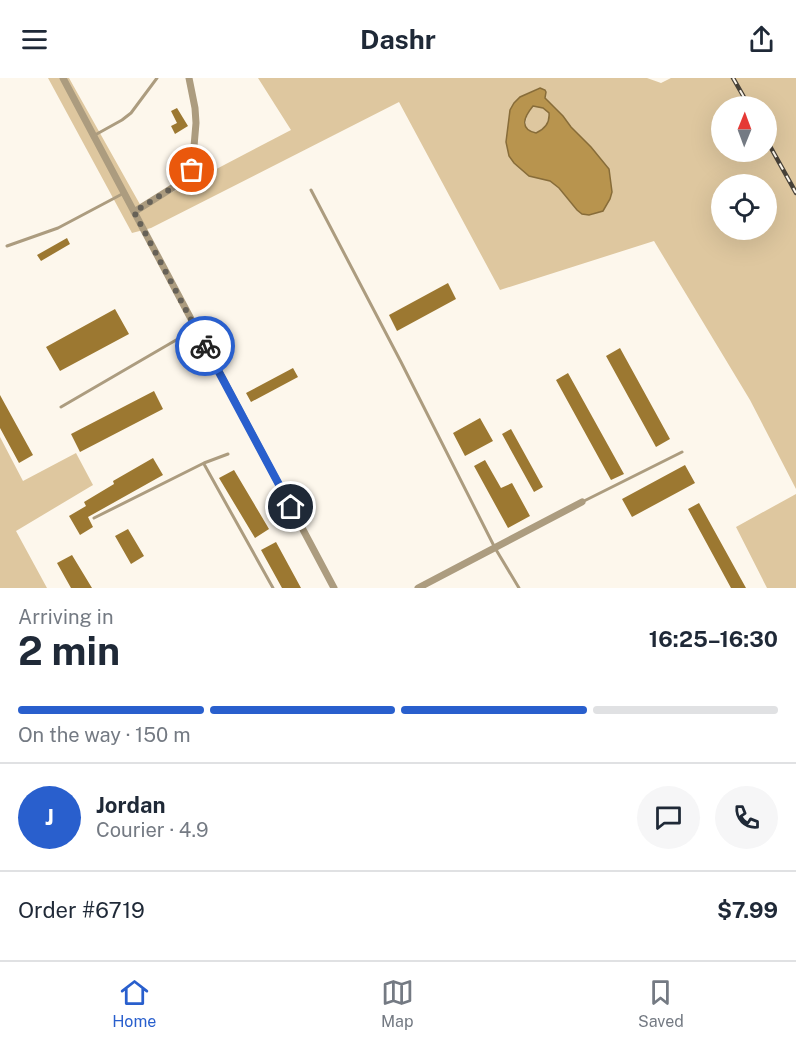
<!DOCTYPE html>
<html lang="en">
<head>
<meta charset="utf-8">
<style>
	:root { --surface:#fff; --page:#f6f6f7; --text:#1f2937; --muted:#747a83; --line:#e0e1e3; --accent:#295fcd }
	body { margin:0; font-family:"Public Sans",sans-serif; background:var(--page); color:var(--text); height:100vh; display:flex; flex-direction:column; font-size:22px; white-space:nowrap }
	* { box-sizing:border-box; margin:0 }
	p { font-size:20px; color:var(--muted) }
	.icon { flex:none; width:33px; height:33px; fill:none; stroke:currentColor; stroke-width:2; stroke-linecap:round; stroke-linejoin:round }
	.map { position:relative; height:510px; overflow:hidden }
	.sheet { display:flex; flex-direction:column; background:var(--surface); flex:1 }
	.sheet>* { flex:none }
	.needle { width:39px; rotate:1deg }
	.controls { position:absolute; left:711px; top:18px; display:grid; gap:12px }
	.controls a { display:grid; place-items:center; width:66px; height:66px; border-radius:50%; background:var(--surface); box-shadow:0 6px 24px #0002; font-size:30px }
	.pin { position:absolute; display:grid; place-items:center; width:51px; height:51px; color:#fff; margin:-26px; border:3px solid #fff; border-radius:50%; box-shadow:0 2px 6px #0007 }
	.courier { position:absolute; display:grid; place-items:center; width:60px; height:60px; margin:-30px; border:4px solid #295fcd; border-radius:50%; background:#fff; color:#222; box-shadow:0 2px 8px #0007 }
	.headline em { font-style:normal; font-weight:700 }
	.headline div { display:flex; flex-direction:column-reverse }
	.headline { display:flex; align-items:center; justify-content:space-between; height:102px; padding:0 18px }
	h1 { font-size:39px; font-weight:700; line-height:45px }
	.bar { display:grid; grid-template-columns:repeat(4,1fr); gap:9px 6px; align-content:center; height:72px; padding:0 18px }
	.bar i { height:8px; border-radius:4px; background:var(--line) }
	.bar .current { background:var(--accent) }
	.bar p { grid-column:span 4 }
	.line { display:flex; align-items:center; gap:15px; padding:0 18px; border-top:2px solid var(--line) }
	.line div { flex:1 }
	.round { display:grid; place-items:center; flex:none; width:63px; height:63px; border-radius:32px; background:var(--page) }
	header { display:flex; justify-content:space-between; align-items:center; height:78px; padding:0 18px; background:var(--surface); font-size:27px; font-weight:700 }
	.tab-bar { display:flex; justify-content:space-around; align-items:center; height:84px; border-top:2px solid var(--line); background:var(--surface); font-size:16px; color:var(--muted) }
	.tab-bar a { display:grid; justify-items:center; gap:3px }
	.tab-bar .current { color:var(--accent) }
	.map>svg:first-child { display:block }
</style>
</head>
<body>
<header><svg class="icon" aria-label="menu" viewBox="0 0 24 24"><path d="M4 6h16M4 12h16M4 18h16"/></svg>Dashr<svg class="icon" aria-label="share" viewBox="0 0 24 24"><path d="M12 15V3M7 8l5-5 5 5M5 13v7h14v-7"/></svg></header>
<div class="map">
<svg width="796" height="510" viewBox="0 0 796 510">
	<rect width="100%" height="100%" fill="#fdf7ec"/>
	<path fill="#dec79f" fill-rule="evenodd" d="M 48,0 L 69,0 L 142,130 L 291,52 L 258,0 L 647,0 L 661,5 L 671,0 L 796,0 L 796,411 L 750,322 L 654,163 L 500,212 L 399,24 L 151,150 L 132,155 ZM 539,10 L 545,12 L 546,14 L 545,20 L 563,38 L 571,49 L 591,69 L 609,91 L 612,114 L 610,121 L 603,133 L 590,137 L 570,124 L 559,110 L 550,103 L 529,98 L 526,95 L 507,54 L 520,19 ZM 722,28 L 766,28 L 766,74 L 722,74 ZM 722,106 L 766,106 L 766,152 L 722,152 Z
		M 533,28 L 543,30 L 549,34 C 550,45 545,50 536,55 L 529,53 L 526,51 C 525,42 527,35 533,28 Z
		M 0,359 L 23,403 L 76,375 L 93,407 L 16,453 L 47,510 L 0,510 Z
		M 796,416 L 796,510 L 767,510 L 736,449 Z"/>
	<path fill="#b8944e" stroke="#876c39" stroke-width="1.5" fill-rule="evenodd" d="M 540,10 L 545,12 L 546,14 L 545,20 L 563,38 L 571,49 L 591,69 L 609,91 L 612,114 L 610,121 L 603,133 L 589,137 L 582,136 L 577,132 L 559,110 L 550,103 L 529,98 L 514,85 L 509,78 L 506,64 L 510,32 L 514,25 L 520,19 ZM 533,28 L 543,30 L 549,35 C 550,45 545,51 536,55 C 519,51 524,39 533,28 Z"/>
	<path fill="#9c7831" d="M 177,30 L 188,48 L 175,56 L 171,48 L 177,45 L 171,33 Z
		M 67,160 L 70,166 L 41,183 L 37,177 Z
		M 448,205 L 456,221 L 397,253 L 389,237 Z
		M 115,231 L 129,256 L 60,293 L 46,269 Z
		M 620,270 L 670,361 L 656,369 L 606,278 Z
		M 293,290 L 298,299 L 251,324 L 246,315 Z
		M 568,295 L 624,396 L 611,402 L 556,302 Z
		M 154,313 L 163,331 L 80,374 L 71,356 Z
		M 0,317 L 33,377 L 19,385 L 0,350 Z
		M 480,340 L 493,363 L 465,378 L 453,355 Z
		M 511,351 L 543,409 L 534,414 L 502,356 Z
		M 153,380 L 163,397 L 88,439 L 93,449 L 80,457 L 69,438 L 86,428 L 84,424 L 114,406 L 113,403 Z
		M 485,382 L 501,410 L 512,405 L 530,438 L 508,450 L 474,388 Z
		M 685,387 L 695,405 L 632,439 L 622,421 Z
		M 234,392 L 269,451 L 255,460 L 219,400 Z
		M 699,425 L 746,510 L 731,510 L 688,431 Z
		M 128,451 L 144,478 L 131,486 L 115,458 Z
		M 276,464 L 301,510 L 282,510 L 261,472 Z
		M 72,477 L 92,510 L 71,510 L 57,485 Z"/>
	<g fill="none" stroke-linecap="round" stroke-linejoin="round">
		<path stroke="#ac9c7f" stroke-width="3" d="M 95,57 L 122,42 L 131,35 L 157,0
			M 311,112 L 401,284 L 495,470 L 519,510
			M 7,168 L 58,150 L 124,115
			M 61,329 L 195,251
			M 204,386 L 273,510
			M 582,424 L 682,374
			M 94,440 L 204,385 L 228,376"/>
		<path stroke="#ac9c7f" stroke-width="7" d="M 63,0 L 334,510
			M 134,134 L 188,100 L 192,92 L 196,45 L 195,30 L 189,0
			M 418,510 L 582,424"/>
		<g stroke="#474138" stroke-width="4.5">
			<path id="rail" d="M 733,0 L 749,28
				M 766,61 L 796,115"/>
		</g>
		<use href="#rail" stroke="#fdf7ec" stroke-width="2" stroke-dasharray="7" stroke-linecap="butt"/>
	</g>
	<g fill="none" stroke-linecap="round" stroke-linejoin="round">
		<path stroke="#666157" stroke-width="6" stroke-dasharray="0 10.8" d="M 192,92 L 188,100 L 134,134 L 205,268"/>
		<path stroke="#295fcd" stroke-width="8" d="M 205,268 L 291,429"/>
	</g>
</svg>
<div class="controls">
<a><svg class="needle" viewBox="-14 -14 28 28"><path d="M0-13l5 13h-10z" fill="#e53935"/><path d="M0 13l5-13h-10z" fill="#747a83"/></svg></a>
<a><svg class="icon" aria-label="locate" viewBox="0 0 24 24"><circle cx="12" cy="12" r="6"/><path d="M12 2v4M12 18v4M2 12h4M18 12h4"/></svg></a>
</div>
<div class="pin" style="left:192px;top:92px;background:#ea580c"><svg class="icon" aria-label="bag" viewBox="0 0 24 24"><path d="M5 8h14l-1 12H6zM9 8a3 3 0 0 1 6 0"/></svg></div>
<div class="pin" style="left:291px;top:429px;background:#1f2937"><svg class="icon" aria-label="home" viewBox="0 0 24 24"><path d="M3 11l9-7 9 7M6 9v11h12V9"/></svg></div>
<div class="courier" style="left:205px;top:268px"><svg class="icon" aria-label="bike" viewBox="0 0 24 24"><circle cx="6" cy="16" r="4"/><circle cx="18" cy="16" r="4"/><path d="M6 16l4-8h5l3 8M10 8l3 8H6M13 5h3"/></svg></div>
</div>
<section class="sheet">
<div class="headline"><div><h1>2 min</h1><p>Arriving in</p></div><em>16:25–16:30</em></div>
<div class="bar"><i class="current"></i><i class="current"></i><i class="current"></i><i></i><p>On the way · 150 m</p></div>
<div class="line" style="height:108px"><b class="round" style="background:var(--accent);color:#fff">J</b><div><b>Jordan</b><p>Courier · 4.9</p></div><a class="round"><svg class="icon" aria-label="chat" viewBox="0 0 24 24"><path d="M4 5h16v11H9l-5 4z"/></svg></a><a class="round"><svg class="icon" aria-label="phone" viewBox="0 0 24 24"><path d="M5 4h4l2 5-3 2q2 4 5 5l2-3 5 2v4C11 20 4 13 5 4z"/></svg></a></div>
<div class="line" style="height:78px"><div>Order #6719</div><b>$7.99</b></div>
</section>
<nav class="tab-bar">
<a class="current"><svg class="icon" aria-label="home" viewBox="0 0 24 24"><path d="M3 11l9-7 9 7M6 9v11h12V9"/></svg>Home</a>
<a><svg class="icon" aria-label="map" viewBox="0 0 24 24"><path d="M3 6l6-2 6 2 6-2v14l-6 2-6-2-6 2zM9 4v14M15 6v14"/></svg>Map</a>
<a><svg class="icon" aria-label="saved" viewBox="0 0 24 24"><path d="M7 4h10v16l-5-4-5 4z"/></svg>Saved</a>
</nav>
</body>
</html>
